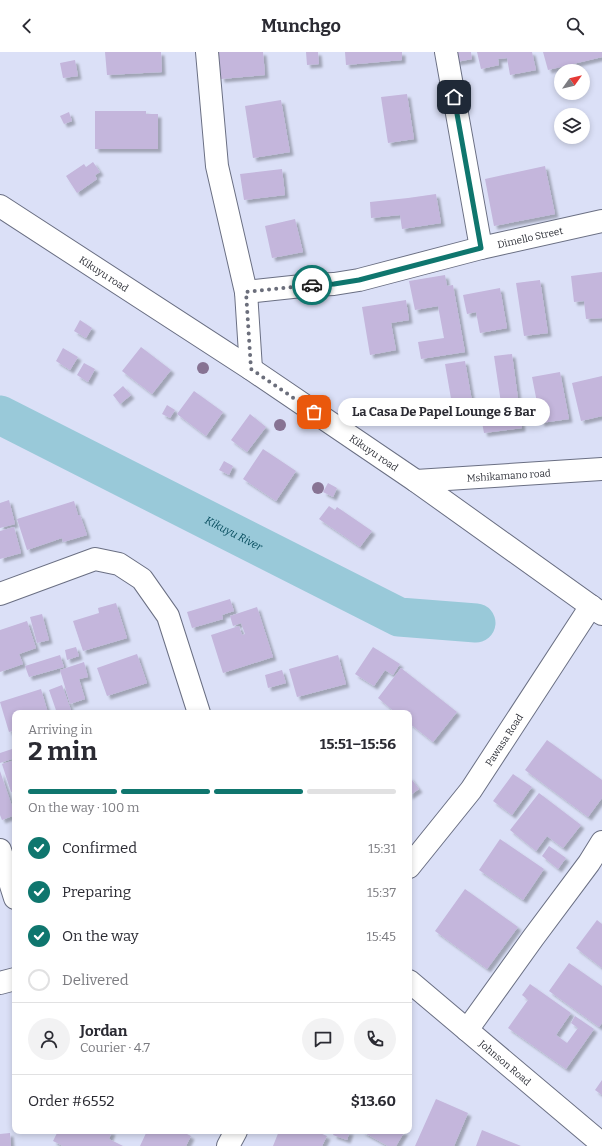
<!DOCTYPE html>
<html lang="en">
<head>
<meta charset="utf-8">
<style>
	:root { --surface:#fff; --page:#f2f2f3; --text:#2b2b33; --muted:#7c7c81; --line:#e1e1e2; --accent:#0f766e }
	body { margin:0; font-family:Bitter,serif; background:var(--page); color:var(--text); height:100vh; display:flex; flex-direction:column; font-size:15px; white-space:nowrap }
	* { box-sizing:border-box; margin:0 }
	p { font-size:13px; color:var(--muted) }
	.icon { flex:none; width:22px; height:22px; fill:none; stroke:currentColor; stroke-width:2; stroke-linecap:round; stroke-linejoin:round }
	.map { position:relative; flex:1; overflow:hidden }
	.sheet { position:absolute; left:12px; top:658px; width:400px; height:424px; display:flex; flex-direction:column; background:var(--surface); border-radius:8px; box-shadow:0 2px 6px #0003 }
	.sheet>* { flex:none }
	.needle { width:26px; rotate:56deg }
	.controls { position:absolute; left:554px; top:12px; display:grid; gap:8px }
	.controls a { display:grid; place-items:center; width:36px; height:36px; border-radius:50%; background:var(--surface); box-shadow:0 2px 6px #0003; font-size:20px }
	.pin { position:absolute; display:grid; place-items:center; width:34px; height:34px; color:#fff; margin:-17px; border-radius:8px; box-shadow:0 2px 6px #0006 }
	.courier { position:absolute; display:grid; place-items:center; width:40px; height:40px; margin:-20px; border:3px solid #0f766e; border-radius:50%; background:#fff; color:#222; box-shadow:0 1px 5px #0007 }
	.bubble { position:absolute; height:28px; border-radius:14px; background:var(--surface); box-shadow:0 2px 6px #0003; font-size:13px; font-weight:700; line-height:28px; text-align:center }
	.head em { font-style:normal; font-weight:700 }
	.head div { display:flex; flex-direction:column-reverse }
	.head { display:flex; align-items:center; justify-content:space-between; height:68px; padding:0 16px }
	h1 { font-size:26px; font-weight:700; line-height:30px }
	.bar { display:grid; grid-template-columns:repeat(4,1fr); gap:6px 4px; align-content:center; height:48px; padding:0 16px }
	.bar i { height:5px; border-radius:3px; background:var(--line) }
	.bar .on { background:var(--accent) }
	.bar p { grid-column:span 4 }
	.line { display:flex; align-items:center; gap:10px; padding:0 16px; border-top:1px solid var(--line) }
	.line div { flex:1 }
	.round { display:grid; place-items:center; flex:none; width:42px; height:42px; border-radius:21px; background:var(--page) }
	ol { padding:0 16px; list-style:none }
	li { display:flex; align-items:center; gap:12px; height:44px }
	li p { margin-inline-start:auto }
	li .icon { padding:4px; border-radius:50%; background:var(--accent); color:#fff; stroke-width:4 }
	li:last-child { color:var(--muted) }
	li i { width:22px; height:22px; border:2px solid var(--line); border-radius:50% }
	header { display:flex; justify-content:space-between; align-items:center; height:52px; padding:0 16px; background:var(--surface); font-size:18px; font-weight:700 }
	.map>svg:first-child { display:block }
</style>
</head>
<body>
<header><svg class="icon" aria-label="back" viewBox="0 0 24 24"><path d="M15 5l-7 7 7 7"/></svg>Munchgo<svg class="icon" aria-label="search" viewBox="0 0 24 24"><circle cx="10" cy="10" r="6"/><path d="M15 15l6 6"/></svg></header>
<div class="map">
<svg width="602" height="1094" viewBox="0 0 602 1094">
	<defs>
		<filter id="shadow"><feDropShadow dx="3.5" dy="3.5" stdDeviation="1" flood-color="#0004"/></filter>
	</defs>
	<rect width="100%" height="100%" fill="#dbe0f7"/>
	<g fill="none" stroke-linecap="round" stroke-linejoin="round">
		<path stroke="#99c9d9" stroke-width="39" id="s1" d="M 0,363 L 399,565 L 476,571"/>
	</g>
	<path fill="#c4b6dc" filter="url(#shadow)" d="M 105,0 L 161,0 L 162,20 L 107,23 Z
		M 218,0 L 263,0 L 265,23 L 221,27 Z
		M 306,0 L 318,0 L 319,12 L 307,13 Z
		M 345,0 L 402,0 L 402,8 L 346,13 Z
		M 455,0 L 471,0 L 472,7 L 456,10 Z
		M 477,0 L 532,0 L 536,18 L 510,23 L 507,6 L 498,7 L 499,13 L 481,17 Z
		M 543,0 L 602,0 L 602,5 L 548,18 Z
		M 75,8 L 78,24 L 63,26 L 60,11 Z
		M 407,42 L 414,87 L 388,91 L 381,45 Z
		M 281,48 L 290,100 L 253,106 L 245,54 Z
		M 95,59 L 146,59 L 146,62 L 158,62 L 158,97 L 95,97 Z
		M 69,60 L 72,69 L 64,72 L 60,64 Z
		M 93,110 L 100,120 L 95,123 L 97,127 L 77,141 L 66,124 L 84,112 L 86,115 Z
		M 545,114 L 555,162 L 494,174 L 485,127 Z
		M 282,117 L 285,143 L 244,148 L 240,122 Z
		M 436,142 L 441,171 L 402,177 L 400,163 L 371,166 L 370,150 L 408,146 Z
		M 295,167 L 303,200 L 272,206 L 265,174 Z
		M 602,220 L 602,266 L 586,267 L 584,249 L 574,250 L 571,224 Z
		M 445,223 L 447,234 L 453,233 L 465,300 L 421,307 L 418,290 L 444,286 L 438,254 L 415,258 L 409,229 Z
		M 540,228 L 548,281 L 524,284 L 516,231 Z
		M 500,236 L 507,276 L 480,281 L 476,260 L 467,262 L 463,243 Z
		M 406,248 L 409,268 L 391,271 L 396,298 L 370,303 L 362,255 Z
		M 80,268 L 92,276 L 86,286 L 74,279 Z
		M 141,295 L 171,318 L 152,342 L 122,319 Z
		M 63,296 L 78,305 L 70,318 L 56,309 Z
		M 512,302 L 522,376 L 484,381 L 479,354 L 501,351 L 494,304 Z
		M 465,309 L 473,355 L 453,358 L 445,312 Z
		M 84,311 L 95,317 L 88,330 L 77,323 Z
		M 560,320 L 569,367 L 541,371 L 532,325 Z
		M 602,324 L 602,364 L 581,369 L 572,331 Z
		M 123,334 L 131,343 L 120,352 L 113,343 Z
		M 194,339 L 223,360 L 206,384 L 177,362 Z
		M 167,353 L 175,358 L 170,366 L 162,362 Z
		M 250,362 L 266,375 L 247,400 L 231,388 Z
		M 263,397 L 296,419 L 276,449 L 243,427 Z
		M 224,409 L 233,414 L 229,423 L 219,418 Z
		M 328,431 L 337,436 L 333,445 L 323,440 Z
		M 9,448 L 15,472 L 0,476 L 0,451 Z
		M 74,449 L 78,463 L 80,463 L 87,483 L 63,490 L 62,486 L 27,498 L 17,467 Z
		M 329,454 L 335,458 L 337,455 L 372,479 L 360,495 L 319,467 Z
		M 14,475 L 21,501 L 0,507 L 0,479 Z
		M 230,547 L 234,559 L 222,563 L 223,567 L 192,576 L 187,560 Z
		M 116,551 L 127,586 L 83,599 L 73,569 L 99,561 L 98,556 Z
		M 257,555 L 273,605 L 223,621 L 211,583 L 239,574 L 242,583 L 245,582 L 241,571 L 233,574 L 230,564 Z
		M 42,562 L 49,588 L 37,591 L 30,565 Z
		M 27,569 L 36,596 L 19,602 L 23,612 L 0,620 L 0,578 Z
		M 76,595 L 79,604 L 67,608 L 65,598 Z
		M 373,595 L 400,612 L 393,623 L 385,618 L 374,634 L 355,622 Z
		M 137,602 L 147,631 L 107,644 L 97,616 Z
		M 60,603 L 64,615 L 29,625 L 25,614 Z
		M 338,603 L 346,632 L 297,645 L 289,617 Z
		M 84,610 L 88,625 L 79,627 L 85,647 L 70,652 L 60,618 Z
		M 401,616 L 457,660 L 433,690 L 409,671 L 409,661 L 396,661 L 378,646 Z
		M 282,618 L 286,631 L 268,636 L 265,623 Z
		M 62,633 L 72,661 L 57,661 L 49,638 Z
		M 41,637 L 48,661 L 15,661 L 15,678 L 9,680 L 0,650 Z
		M 547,688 L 602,728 L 602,746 L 588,765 L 525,718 Z
		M 15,696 L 15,706 L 0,711 L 0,701 Z
		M 15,708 L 15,739 L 11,740 L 2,712 Z
		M 0,719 L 15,763 L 2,768 L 0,763 Z
		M 513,722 L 532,735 L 512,763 L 493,749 Z
		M 409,724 L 419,737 L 409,744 Z
		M 539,741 L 581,773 L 563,796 L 547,784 L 536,799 L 510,778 Z
		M 500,787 L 544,817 L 523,848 L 479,818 Z
		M 549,794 L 566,806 L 558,817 L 542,804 Z
		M 465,837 L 518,875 L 487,917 L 435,879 Z
		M 597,868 L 602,872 L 602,916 L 576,896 Z
		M 569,911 L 602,934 L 602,971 L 599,975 L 549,939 Z
		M 530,932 L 571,961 L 556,983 L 567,991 L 578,976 L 571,971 L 575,964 L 594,977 L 566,1017 L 508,976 L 528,948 L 522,943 Z
		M 602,1028 L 602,1043 L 595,1038 Z
		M 436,1047 L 468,1061 L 454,1094 L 415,1094 Z
		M 482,1078 L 521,1094 L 476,1094 Z
		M 58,1079 L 112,1079 L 109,1087 L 123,1094 L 63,1094 L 53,1089 Z
		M 147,1079 L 181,1079 L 191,1084 L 186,1094 L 140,1094 Z
		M 279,1079 L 315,1079 L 327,1084 L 322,1094 L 273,1094 Z
		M 335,1079 L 350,1079 L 347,1088 L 333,1083 Z
		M 361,1079 L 405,1079 L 396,1094 L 388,1094 Z
		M 10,1081 L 11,1094 L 0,1094 L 0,1082 Z"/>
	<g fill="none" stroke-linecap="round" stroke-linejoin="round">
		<g stroke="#6a6f83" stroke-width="24">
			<g id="minor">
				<path d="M 207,0 L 217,114 L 246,240 L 251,317"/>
				<path d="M 446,0 L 481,196"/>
				<path id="s2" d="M 0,154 L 251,317 L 416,429 L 602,562"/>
				<path id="s3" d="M 246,240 L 311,233 L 334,232 L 359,228 L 481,196 L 602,169"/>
				<path id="s4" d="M 416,429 L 602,417"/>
				<path d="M 0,542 L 95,507 L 119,512 L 142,527 L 168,564 L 199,661"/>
				<path d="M 0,798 L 15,846"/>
				<path id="s5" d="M 409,815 L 471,738 L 591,554"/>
				<path id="s6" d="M 409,929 L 602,1092"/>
				<path d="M 0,931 L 15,927"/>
				<path d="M 467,978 L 533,886 L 589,811 L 602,790"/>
				<path d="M 228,1094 L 236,1079"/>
			</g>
		</g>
		<use href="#minor" stroke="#fff" stroke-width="22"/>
	</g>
	<g fill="#877393">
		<circle cx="203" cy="316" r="6"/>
		<circle cx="280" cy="373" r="6"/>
		<circle cx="318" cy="436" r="6"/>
	</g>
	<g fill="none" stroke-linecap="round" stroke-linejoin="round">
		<path stroke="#6b6e7b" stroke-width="4" stroke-dasharray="0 7.2" d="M 312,233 L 246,240 L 251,317 L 314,360"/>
		<path stroke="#0f766e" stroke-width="5" d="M 312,233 L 334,232 L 359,228 L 481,196 L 454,45"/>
	</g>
	<g text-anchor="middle" stroke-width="4" stroke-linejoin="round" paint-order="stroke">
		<g font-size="10" fill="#2e3038" stroke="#fff">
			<text dy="4" stroke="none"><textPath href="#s3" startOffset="290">Dimello Street</textPath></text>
			<text dy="4" stroke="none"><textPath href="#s2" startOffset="124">Kikuyu road</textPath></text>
			<text dy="4" stroke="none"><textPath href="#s2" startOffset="448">Kikuyu road</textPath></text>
			<text dy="4" stroke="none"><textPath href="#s4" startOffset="93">Mshikamano road</textPath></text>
			<text dy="4" stroke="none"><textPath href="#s5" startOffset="159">Pawasa Road</textPath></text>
			<text dy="4" stroke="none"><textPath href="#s6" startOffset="126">Johnson Road</textPath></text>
		</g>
		<g font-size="11" font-style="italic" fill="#074d5e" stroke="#fff">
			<text dy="4" stroke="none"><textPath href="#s1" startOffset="262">Kikuyu River</textPath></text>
		</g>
	</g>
</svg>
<div class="controls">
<a><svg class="needle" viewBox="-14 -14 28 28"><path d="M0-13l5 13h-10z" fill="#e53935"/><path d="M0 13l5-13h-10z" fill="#7c7c81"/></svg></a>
<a><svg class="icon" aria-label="layers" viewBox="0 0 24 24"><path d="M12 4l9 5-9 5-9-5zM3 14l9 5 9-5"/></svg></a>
</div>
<div class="pin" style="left:314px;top:360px;background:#ea580c"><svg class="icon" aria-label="bag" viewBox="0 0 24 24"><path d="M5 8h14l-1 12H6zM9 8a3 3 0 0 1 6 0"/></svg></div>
<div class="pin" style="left:454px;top:45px;background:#1f2937"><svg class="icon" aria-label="home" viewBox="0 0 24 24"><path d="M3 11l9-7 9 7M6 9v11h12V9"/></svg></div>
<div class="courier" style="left:312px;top:233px"><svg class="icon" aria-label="car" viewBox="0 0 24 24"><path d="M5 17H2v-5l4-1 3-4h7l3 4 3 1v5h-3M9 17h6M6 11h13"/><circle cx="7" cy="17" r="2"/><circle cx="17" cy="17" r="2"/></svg></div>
<div class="bubble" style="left:338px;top:346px;width:212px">La Casa De Papel Lounge &amp; Bar</div>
<section class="sheet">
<div class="head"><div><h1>2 min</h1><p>Arriving in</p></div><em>15:51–15:56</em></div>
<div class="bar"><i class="on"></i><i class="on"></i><i class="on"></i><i></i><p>On the way · 100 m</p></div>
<ol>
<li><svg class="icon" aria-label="check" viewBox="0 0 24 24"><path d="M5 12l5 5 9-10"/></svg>Confirmed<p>15:31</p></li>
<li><svg class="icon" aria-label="check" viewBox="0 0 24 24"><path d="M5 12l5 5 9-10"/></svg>Preparing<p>15:37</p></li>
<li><svg class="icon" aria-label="check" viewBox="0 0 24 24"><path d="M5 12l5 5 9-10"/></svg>On the way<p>15:45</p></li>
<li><i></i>Delivered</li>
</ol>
<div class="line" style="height:72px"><a class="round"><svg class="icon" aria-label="person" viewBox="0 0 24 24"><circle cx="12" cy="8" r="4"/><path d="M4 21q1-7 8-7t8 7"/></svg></a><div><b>Jordan</b><p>Courier · 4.7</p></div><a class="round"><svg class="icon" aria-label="chat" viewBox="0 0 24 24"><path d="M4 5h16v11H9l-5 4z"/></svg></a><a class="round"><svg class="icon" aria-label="phone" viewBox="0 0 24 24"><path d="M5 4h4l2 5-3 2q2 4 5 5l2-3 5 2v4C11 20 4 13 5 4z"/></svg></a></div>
<div class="line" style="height:52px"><div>Order #6552</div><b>$13.60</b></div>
</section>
</div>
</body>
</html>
